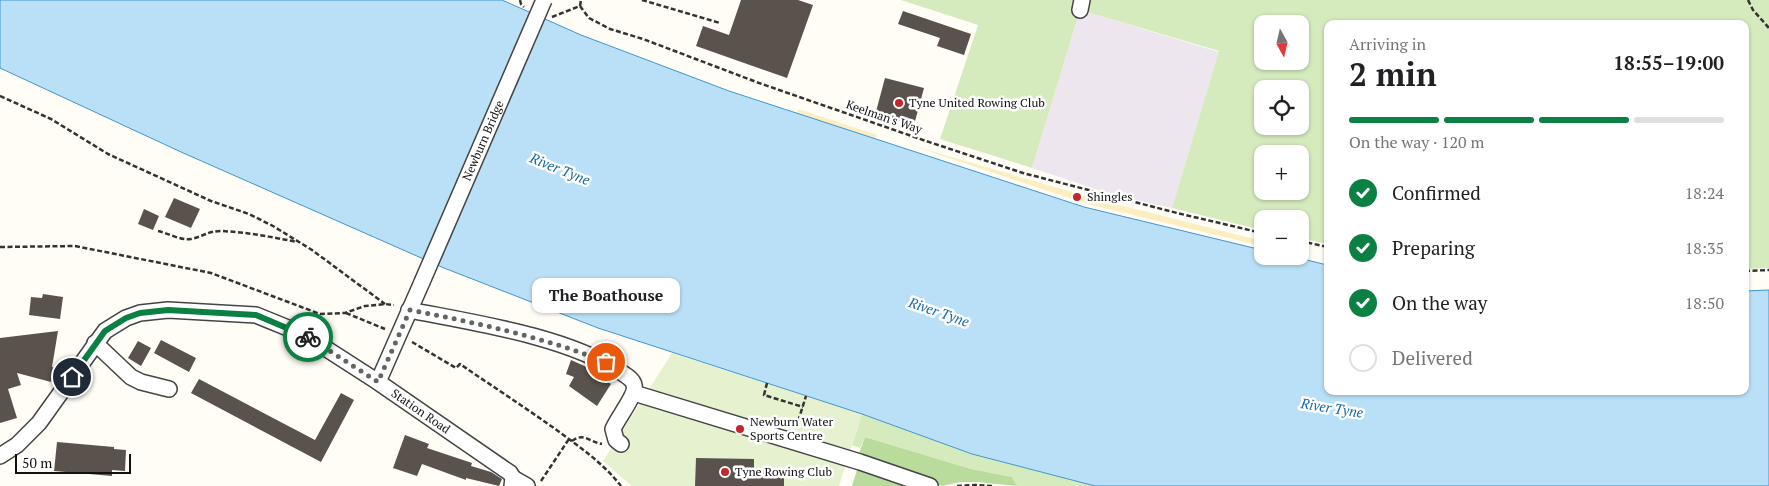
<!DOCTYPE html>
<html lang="en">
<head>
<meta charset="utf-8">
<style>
	:root { --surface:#fff; --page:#f6f6f6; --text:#202124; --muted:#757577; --line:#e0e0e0; --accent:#0b8043 }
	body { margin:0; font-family:"PT Serif",serif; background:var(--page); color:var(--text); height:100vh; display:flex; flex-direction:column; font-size:19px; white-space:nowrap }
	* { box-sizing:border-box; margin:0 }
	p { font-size:16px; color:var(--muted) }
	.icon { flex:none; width:28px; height:28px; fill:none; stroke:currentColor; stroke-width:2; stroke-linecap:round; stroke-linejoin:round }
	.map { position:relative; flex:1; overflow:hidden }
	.panel { position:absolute; left:1324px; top:20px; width:425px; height:375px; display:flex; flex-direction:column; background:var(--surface); border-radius:10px; box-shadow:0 1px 4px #0004 }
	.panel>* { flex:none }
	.needle { width:32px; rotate:172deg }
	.buttons { position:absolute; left:1254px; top:15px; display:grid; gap:10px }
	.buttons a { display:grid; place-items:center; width:55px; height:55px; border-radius:10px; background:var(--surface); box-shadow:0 1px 4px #0004; font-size:25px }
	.scale { position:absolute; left:15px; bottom:12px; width:116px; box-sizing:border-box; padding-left:5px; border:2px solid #111; border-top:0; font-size:14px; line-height:18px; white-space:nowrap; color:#111; -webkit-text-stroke:4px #fff; paint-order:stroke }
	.pin { position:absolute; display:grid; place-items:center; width:42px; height:42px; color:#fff; margin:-21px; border:2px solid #fff; border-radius:50%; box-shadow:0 1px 5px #0007 }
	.courier { position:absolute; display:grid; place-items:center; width:50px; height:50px; margin:-25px; border:4px solid #0b8043; border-radius:50%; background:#fff; color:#222; box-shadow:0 1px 6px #0007 }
	.bubble { position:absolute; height:35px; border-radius:10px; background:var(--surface); box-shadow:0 1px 4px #0004; font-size:16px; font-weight:700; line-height:35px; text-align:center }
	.summary em { font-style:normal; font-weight:700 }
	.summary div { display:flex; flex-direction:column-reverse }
	.summary { display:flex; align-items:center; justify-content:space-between; height:85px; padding:0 25px }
	h1 { font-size:32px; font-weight:700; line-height:38px }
	.bar { display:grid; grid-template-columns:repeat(4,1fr); gap:8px 5px; align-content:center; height:60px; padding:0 25px }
	.bar i { height:6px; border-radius:4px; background:var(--line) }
	.bar .selected { background:var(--accent) }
	.bar p { grid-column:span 4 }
	ol { padding:0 25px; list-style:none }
	li { display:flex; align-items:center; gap:15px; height:55px }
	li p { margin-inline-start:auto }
	li .icon { padding:5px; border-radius:50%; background:var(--accent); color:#fff; stroke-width:4 }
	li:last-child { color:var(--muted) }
	li i { width:28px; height:28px; border:2px solid var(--line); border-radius:50% }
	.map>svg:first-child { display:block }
</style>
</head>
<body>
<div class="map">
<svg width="1769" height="486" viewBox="0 0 1769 486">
	<rect width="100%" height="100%" fill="#fffdf5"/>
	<path fill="#eee6ef" d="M 1080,10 L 1219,52 L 1172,208 L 1113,195 L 1032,168 Z"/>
	<path fill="#d5ebbd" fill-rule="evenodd" d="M 901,0 L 1769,0 L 1769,268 L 1745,269 L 1745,24 L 1328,24 L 1327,244 L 1300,238 L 1300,219 L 1262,219 L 1262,230 L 1172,208 L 1219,51 L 1080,10 L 1032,168 L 940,139 L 978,25 ZM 1262,24 L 1300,24 L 1300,61 L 1262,61 ZM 1262,89 L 1300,89 L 1300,126 L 1262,126 ZM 1262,154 L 1300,154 L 1300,191 L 1262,191 Z
		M 862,414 L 972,454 L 1095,486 L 1017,486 L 1012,477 L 971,469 L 865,437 L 860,448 L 852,445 Z"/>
	<path fill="#b9dc9c" d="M 865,437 L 971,469 L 1012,477 L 1017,486 L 977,482 L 960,482 L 942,486 L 857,459 Z
		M 857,470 L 907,486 L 852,486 Z"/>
	<path fill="#fbeec1" d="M 798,109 L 877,135 L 873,146 L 795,120 Z
		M 910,145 L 1096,199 L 1262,241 L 1262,246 L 1087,204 Z"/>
	<path fill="#e6f2cf" d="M 672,353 L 862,414 L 839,486 L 632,486 L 603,461 Z"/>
	<path fill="#b9e0f7" stroke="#3f96cf" d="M 0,0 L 502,0 L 581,35 L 729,91 L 1084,207 L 1262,250 L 1262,256 L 1291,256 L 1327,265 L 1328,391 L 1745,391 L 1745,291 L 1769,290 L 1769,486 L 1095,486 L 972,454 L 862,414 L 598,328 L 444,268 L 181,152 L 0,68 Z"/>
	<path fill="#5a524d" d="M 741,0 L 798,0 L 813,5 L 787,78 L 696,46 L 703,26 L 729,35 Z
		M 903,11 L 971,34 L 964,55 L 937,46 L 940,38 L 898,24 Z
		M 885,78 L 924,88 L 914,125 L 889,118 L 888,122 L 874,119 Z
		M 174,198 L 200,209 L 191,228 L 165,217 Z
		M 144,209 L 159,216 L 153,230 L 138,224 Z
		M 43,294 L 63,297 L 60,319 L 29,315 L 31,297 L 42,298 Z
		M 58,331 L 52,367 L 55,368 L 51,382 L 17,373 L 21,385 L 8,389 L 17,418 L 0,423 L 0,338 Z
		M 161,340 L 196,358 L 189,372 L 154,353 Z
		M 138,341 L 151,348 L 141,366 L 128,358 Z
		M 571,360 L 589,368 L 611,384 L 597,406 L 569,386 L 574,377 L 566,374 Z
		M 199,379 L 315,440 L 341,393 L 354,400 L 321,462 L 191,393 Z
		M 405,435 L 429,444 L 427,448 L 472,463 L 471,466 L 491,472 L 502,479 L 499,486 L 466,478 L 466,480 L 422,464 L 417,476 L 393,468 Z
		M 57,442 L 114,447 L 114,449 L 126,450 L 125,471 L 112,470 L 112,476 L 54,471 Z
		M 696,458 L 754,459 L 754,470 L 784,471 L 784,486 L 695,486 Z"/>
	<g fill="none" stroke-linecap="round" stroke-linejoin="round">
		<g stroke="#444" stroke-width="18">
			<g id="minor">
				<path d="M 1080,10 L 1082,0"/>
				<path d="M 409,310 C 475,323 565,336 621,372 C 625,375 633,379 634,385 C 637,394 617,419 613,429 L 616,440 L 621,444"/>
				<path d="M 95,343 L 131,377 L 141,382 L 169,389"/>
				<path d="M 378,382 L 422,282"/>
				<path d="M 634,393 L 860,462 L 930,486"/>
				<path id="s1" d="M 0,456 L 17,445 L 39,423 L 105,331 L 126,318 L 140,313 L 168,310 L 256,315 L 305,335 L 378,382 L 510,473 L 513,478 L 512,486"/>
				<path d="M 513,478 L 527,486"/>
			</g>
		</g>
		<path stroke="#333" stroke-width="2.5" stroke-dasharray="5 2.5" stroke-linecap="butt" d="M 520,0 L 521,4 L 524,7
			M 642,0 L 720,23
			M 1748,0 L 1753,10 L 1769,28
			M 580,6 L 581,0
			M 552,17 L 580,6 L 589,18 L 610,29 L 643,39 L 759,83 L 926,141 L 1023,173 L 1177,213 L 1262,233
			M 0,96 L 51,119 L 108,154 L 211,201 L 249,214 L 273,226 L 312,250 L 385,304
			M 158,231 C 168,233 181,241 191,239 C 202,237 208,231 221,231 C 246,232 272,237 297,242
			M 1300,241 L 1328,247
			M 0,247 L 75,246 L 211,273 L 320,314 L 345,313 L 365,306 L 385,304 L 394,305
			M 1745,271 L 1769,270
			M 346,313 L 385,329
			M 412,342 L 456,368 L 460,364 C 492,386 526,408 558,431 C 581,448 603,463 621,486
			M 767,383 L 764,395 L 803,407
			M 796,428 L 806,396
			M 572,441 C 584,432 589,442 602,444
			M 541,481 L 569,439
			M 957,486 L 975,485 L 994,486"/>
		<use href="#minor" stroke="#fff" stroke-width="15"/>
		<g stroke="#444" stroke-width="18" stroke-linecap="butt">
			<g id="minor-bridge">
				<path id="s2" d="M 422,282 L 544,0"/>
			</g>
		</g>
		<use href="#minor-bridge" stroke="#fff" stroke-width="15"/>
	</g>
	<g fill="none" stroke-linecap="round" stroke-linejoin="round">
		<path stroke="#646461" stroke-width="5" stroke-dasharray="0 9" d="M 308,337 L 378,382 L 410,310 C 477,323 543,337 606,362"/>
		<path stroke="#0b8043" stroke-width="6" d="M 72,377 L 105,331 L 126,318 L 140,313 L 168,310 L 256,315 L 308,337"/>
	</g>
	<g fill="#c4262e" stroke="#fff" stroke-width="2">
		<circle cx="899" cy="103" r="5"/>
		<circle cx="1077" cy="197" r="5"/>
		<circle cx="740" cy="429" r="5"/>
		<circle cx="725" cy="472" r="5"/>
	</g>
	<g text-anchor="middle" stroke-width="5" stroke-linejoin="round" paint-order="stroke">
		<g font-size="12" fill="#111" stroke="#fff" text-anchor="start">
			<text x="909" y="107">Tyne United Rowing Club</text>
			<text x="1087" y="201">Shingles</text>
			<text x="750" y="426">Newburn Water<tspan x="750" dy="14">Sports Centre</tspan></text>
			<text x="735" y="476">Tyne Rowing Club</text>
		</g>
		<g font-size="12" fill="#111" stroke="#fff">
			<text transform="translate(884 117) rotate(19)" y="4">Keelman's Way</text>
			<text dy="4" stroke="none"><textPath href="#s2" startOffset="154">Newburn Bridge</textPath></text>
			<text dy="4" stroke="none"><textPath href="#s1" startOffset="512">Station Road</textPath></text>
		</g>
		<g font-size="14" font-style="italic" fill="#1768a6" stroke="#fff">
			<text transform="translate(560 169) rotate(22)" y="5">River Tyne</text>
			<text transform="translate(939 312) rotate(19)" y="5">River Tyne</text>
			<text transform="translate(1332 408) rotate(9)" y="5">River Tyne</text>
		</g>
	</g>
</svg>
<div class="buttons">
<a><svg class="needle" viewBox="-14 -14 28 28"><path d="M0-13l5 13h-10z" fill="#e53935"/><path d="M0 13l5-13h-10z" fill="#757577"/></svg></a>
<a><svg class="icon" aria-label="locate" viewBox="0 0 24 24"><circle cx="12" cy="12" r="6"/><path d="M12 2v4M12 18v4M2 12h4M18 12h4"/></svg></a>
<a>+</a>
<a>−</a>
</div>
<div class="scale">50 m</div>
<div class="pin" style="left:606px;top:362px;background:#ea580c"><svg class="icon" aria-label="bag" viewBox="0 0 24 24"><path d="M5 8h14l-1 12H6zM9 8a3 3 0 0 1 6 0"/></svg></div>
<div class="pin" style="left:72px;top:377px;background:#1f2937"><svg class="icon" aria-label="home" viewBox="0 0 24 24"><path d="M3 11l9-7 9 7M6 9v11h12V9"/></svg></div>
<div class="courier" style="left:308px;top:337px"><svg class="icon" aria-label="bike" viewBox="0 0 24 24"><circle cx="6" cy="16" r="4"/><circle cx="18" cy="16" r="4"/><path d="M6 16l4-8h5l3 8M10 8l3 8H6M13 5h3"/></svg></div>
<div class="bubble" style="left:532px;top:278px;width:148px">The Boathouse</div>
<section class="panel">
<div class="summary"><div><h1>2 min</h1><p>Arriving in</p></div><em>18:55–19:00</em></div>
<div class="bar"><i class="selected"></i><i class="selected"></i><i class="selected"></i><i></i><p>On the way · 120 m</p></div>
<ol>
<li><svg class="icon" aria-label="check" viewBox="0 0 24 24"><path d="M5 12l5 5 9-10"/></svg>Confirmed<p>18:24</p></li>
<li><svg class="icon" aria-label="check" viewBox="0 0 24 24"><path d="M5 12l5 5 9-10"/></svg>Preparing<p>18:35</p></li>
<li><svg class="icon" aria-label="check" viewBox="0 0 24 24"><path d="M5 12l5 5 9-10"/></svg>On the way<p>18:50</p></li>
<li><i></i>Delivered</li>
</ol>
</section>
</div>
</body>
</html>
